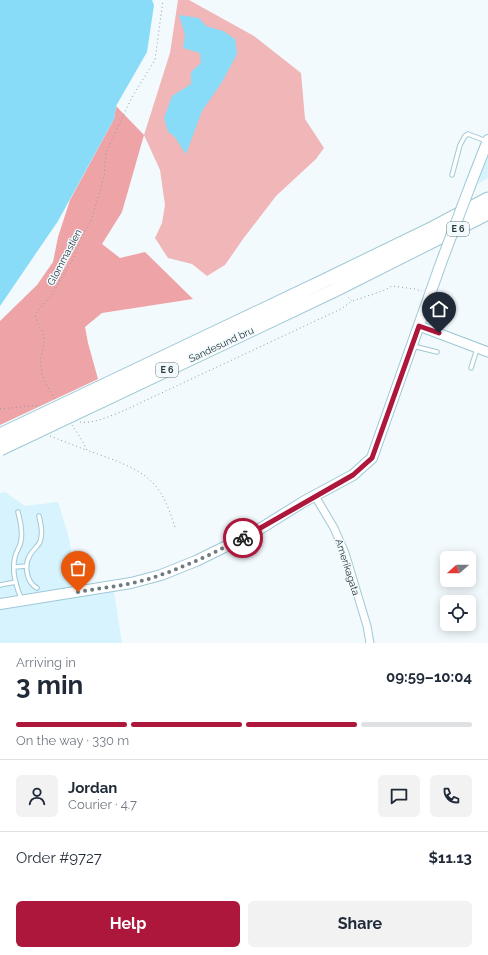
<!DOCTYPE html>
<html lang="en">
<head>
<meta charset="utf-8">
<style>
	:root { --surface:#fff; --page:#f2f2f3; --text:#1f2937; --muted:#747a83; --line:#e0e1e3; --accent:#ac173b }
	body { margin:0; font-family:Raleway,sans-serif; background:var(--page); color:var(--text); height:100vh; display:flex; flex-direction:column; font-size:15px; white-space:nowrap }
	* { box-sizing:border-box; margin:0 }
	p { font-size:13px; color:var(--muted) }
	.icon { flex:none; width:22px; height:22px; fill:none; stroke:currentColor; stroke-width:2; stroke-linecap:round; stroke-linejoin:round }
	.map { position:relative; height:643px; overflow:hidden }
	.details { display:flex; flex-direction:column; background:var(--surface); flex:1 }
	.details>* { flex:none }
	.needle { width:26px; rotate:249deg }
	.buttons { position:absolute; left:440px; top:551px; display:grid; gap:8px }
	.buttons a { display:grid; place-items:center; width:36px; height:36px; border-radius:6px; background:var(--surface); box-shadow:0 2px 10px #0003; font-size:20px }
	.pin { position:absolute; display:grid; place-items:center; width:34px; height:34px; color:#fff; margin:-41px -17px; border-radius:50% 50% 50% 0; rotate:-45deg; box-shadow:0 0 4px #0007 }
	.pin .icon { rotate:45deg }
	.courier { position:absolute; display:grid; place-items:center; width:40px; height:40px; margin:-20px; border:3px solid #ac173b; border-radius:50%; background:#fff; color:#222; box-shadow:0 1px 5px #0007 }
	.headline em { font-style:normal; font-weight:700 }
	.headline div { display:flex; flex-direction:column-reverse }
	.headline { display:flex; align-items:center; justify-content:space-between; height:68px; padding:0 16px }
	h1 { font-size:26px; font-weight:700; line-height:30px }
	.bar { display:grid; grid-template-columns:repeat(4,1fr); gap:6px 4px; align-content:center; height:48px; padding:0 16px }
	.bar i { height:5px; border-radius:3px; background:var(--line) }
	.bar .on { background:var(--accent) }
	.bar p { grid-column:span 4 }
	.line { display:flex; align-items:center; gap:10px; padding:0 16px; border-top:1px solid var(--line) }
	.line div { flex:1 }
	.round { display:grid; place-items:center; flex:none; width:42px; height:42px; border-radius:6px; background:var(--page) }
	.primary-button { display:flex; gap:8px; margin-top:auto; padding:8px 16px }
	.primary-button a { flex:1; height:46px; border-radius:6px; background:var(--accent); color:#fff; font-size:16px; font-weight:700; line-height:46px; text-align:center }
	.primary-button a+a { background:var(--page); color:var(--text) }
	.map>svg:first-child { display:block }
</style>
</head>
<body>
<div class="map">
<svg width="488" height="643" viewBox="0 0 488 643">
	<rect width="100%" height="100%" fill="#f2fafd"/>
	<path fill="#d6f3fe" d="M 488,152 L 488,178 L 478,184 Z
		M 5,492 L 25,506 L 58,502 L 69,538 L 78,591 L 113,586 L 122,643 L 0,643 L 0,493 Z"/>
	<path fill="#f0b6b8" d="M 178,0 L 189,0 L 254,36 L 301,73 L 305,119 L 324,148 L 316,159 L 276,196 L 243,239 L 225,265 L 207,276 L 192,264 L 168,258 L 155,238 L 162,223 L 165,205 L 160,170 L 144,135 L 170,53 Z"/>
	<path fill="#eea3a7" d="M 116,106 L 144,135 L 122,212 L 102,244 L 120,258 L 145,252 L 193,299 L 102,313 L 85,327 L 88,343 L 98,379 L 0,425 L 0,321 L 37,285 L 53,262 L 58,237 L 70,200 L 114,119 Z"/>
	<path fill="#88dcf7" d="M 0,0 L 152,0 L 154,5 L 147,52 L 116,106 L 114,119 L 58,221 L 0,306 Z
		M 179,15 L 199,18 L 206,26 L 223,31 L 235,39 L 237,54 L 222,82 L 202,111 L 186,154 C 180,147 177,136 168,132 L 164,118 L 172,96 L 191,84 L 191,72 L 201,63 L 200,53 L 183,48 L 185,35 Z"/>
	<g fill="none" stroke-linecap="round" stroke-linejoin="round">
		<g stroke="#9fc8d6" stroke-width="5.5">
			<path id="service" d="M 452,175 L 460,145 L 465,136 L 468,134 L 486,141
				M 413,346 L 437,352
				M 471,368 L 477,349
				M 18,512 C 20,520 23,531 21,540 C 21,546 16,551 15,557 C 11,572 16,587 22,600
				M 14,567 L 27,566
				M 0,585 L 16,582
				M 37,588 C 26,582 24,565 30,555 C 33,550 38,546 40,542 C 43,533 41,525 39,516"/>
		</g>
		<g stroke="#9fc8d6" stroke-width="9">
			<path id="minor" d="M 315,496 L 334,528 L 345,553 L 367,626 L 370,643"/>
		</g>
		<g stroke="#9fc8d6" stroke-width="11">
			<path id="tertiary" d="M 419,326 L 488,352"/>
		</g>
		<g stroke="#9fc8d6" stroke-width="12">
			<path id="secondary" d="M 470,186 L 488,140
				M 0,604 L 131,583 L 161,575 L 196,561 L 255,532 L 303,502 L 353,475 L 372,458 L 441,263"/>
		</g>
		<g stroke="#9fc8d6" stroke-width="15">
			<path id="motorway" d="M 328,279 L 433,228 L 488,199
				M 333,291 L 488,213"/>
		</g>
		<path stroke="#8f9ba0" stroke-width="1" stroke-dasharray="1 3" stroke-linecap="butt" d="M 353,301 L 385,290 L 392,286 L 415,289 L 422,291
			M 55,399 L 47,386 L 42,374 L 40,360 L 44,344 L 44,336 L 35,317 L 36,313 L 51,296 L 73,259 L 82,236 L 91,221 L 104,177 L 106,152 L 132,97 L 155,60 L 163,0
			M 0,409 L 40,405
			M 80,422 C 94,424 110,416 123,411 L 341,309 L 352,301 L 348,297
			M 72,425 L 80,437 L 87,450 C 107,458 137,466 153,483 C 164,494 170,512 175,527
			M 50,436 L 86,450"/>
		<use href="#service" stroke="#fff" stroke-width="3.5"/>
		<use href="#minor" stroke="#fff" stroke-width="7"/>
		<use href="#tertiary" stroke="#fff" stroke-width="9"/>
		<use href="#secondary" stroke="#fff" stroke-width="10"/>
		<use href="#motorway" stroke="#fff" stroke-width="13"/>
		<g stroke="#9fc8d6" stroke-width="12" stroke-linecap="butt">
			<path id="secondary-bridge" d="M 441,263 L 470,186"/>
		</g>
		<g stroke="#9fc8d6" stroke-width="15" stroke-linecap="butt">
			<path id="motorway-bridge" d="M 0,435 L 328,279
				M 0,449 L 333,291"/>
		</g>
		<use href="#secondary-bridge" stroke="#fff" stroke-width="10"/>
		<use href="#motorway-bridge" stroke="#fff" stroke-width="13"/>
	</g>
	<g fill="none" stroke-linecap="round" stroke-linejoin="round">
		<path stroke="#6e7b80" stroke-width="4" stroke-dasharray="0 7.2" d="M 78,592 C 100,588 123,586 145,580 C 179,570 212,554 243,538"/>
		<path stroke="#ac173b" stroke-width="5" d="M 243,538 L 353,475 L 372,458 L 419,326 L 439,333"/>
	</g>
	<g text-anchor="middle" stroke-width="3" stroke-linejoin="round" paint-order="stroke">
		<g fill="#f2fafd" stroke="#647277" stroke-width="1">
			<rect x="447" y="222" width="22" height="14" rx="3"/>
			<rect x="156" y="363" width="22" height="14" rx="3"/>
		</g>
		<g font-size="9" font-weight="bold" fill="#27373d">
			<text x="458" y="232">E 6</text>
			<text x="167" y="373">E 6</text>
		</g>
		<g font-size="10" fill="#27373d" stroke="#f2fafd">
			<text transform="translate(64 257) rotate(-62)" y="4">Glommastien</text>
			<text transform="translate(221 344) rotate(-25)" y="4">Sandesund bru</text>
			<text transform="translate(348 567) rotate(72)" y="4">Amerikagata</text>
		</g>
	</g>
</svg>
<div class="buttons">
<a><svg class="needle" viewBox="-14 -14 28 28"><path d="M0-13l5 13h-10z" fill="#e53935"/><path d="M0 13l5-13h-10z" fill="#747a83"/></svg></a>
<a><svg class="icon" aria-label="locate" viewBox="0 0 24 24"><circle cx="12" cy="12" r="6"/><path d="M12 2v4M12 18v4M2 12h4M18 12h4"/></svg></a>
</div>
<div class="pin" style="left:78px;top:592px;background:#ea580c"><svg class="icon" aria-label="bag" viewBox="0 0 24 24"><path d="M5 8h14l-1 12H6zM9 8a3 3 0 0 1 6 0"/></svg></div>
<div class="pin" style="left:439px;top:333px;background:#1f2937"><svg class="icon" aria-label="home" viewBox="0 0 24 24"><path d="M3 11l9-7 9 7M6 9v11h12V9"/></svg></div>
<div class="courier" style="left:243px;top:538px"><svg class="icon" aria-label="bike" viewBox="0 0 24 24"><circle cx="6" cy="16" r="4"/><circle cx="18" cy="16" r="4"/><path d="M6 16l4-8h5l3 8M10 8l3 8H6M13 5h3"/></svg></div>
</div>
<section class="details">
<div class="headline"><div><h1>3 min</h1><p>Arriving in</p></div><em>09:59–10:04</em></div>
<div class="bar"><i class="on"></i><i class="on"></i><i class="on"></i><i></i><p>On the way · 330 m</p></div>
<div class="line" style="height:72px"><a class="round"><svg class="icon" aria-label="person" viewBox="0 0 24 24"><circle cx="12" cy="8" r="4"/><path d="M4 21q1-7 8-7t8 7"/></svg></a><div><b>Jordan</b><p>Courier · 4.7</p></div><a class="round"><svg class="icon" aria-label="chat" viewBox="0 0 24 24"><path d="M4 5h16v11H9l-5 4z"/></svg></a><a class="round"><svg class="icon" aria-label="phone" viewBox="0 0 24 24"><path d="M5 4h4l2 5-3 2q2 4 5 5l2-3 5 2v4C11 20 4 13 5 4z"/></svg></a></div>
<div class="line" style="height:52px"><div>Order #9727</div><b>$11.13</b></div>
<div class="primary-button"><a>Help</a><a>Share</a></div>
</section>
</body>
</html>
